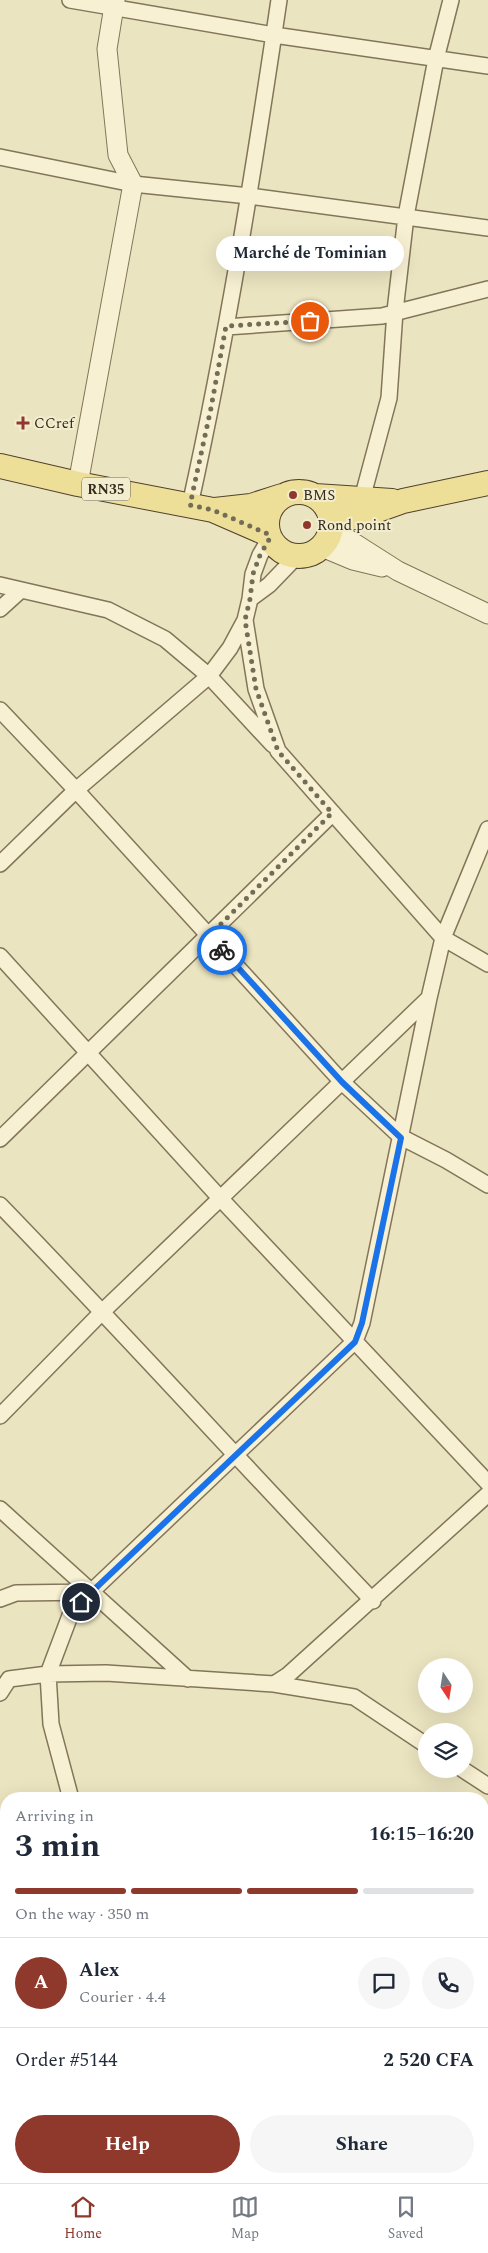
<!DOCTYPE html>
<html lang="en">
<head>
<meta charset="utf-8">
<style>
	:root { --surface:#fff; --page:#f6f6f7; --text:#1f2937; --muted:#747a83; --line:#e0e1e3; --accent:#8f382c }
	body { margin:0; font-family:Spectral,serif; background:var(--page); color:var(--text); height:100vh; display:flex; flex-direction:column; font-size:19px; white-space:nowrap }
	* { box-sizing:border-box; margin:0 }
	p { font-size:16px; color:var(--muted) }
	.icon { flex:none; width:28px; height:28px; fill:none; stroke:currentColor; stroke-width:2; stroke-linecap:round; stroke-linejoin:round }
	.map { position:relative; flex:1; overflow:hidden }
	.drawer { position:absolute; left:0px; top:1792px; width:489px; height:391px; display:flex; flex-direction:column; background:var(--surface); border-radius:20px 20px 0 0; box-shadow:0 5px 20px #0002 }
	.drawer>* { flex:none }
	.needle { width:32px; rotate:168deg }
	.tools { position:absolute; left:418px; top:1658px; display:grid; gap:10px }
	.tools a { display:grid; place-items:center; width:55px; height:55px; border-radius:50%; background:var(--surface); box-shadow:0 5px 20px #0002; font-size:25px }
	.pin { position:absolute; display:grid; place-items:center; width:42px; height:42px; color:#fff; margin:-21px; border:2px solid #fff; border-radius:50%; box-shadow:0 1px 5px #0007 }
	.courier { position:absolute; display:grid; place-items:center; width:50px; height:50px; margin:-25px; border:4px solid #1a73e8; border-radius:50%; background:#fff; color:#222; box-shadow:0 1px 6px #0007 }
	.bubble { position:absolute; height:35px; border-radius:18px; background:var(--surface); box-shadow:0 5px 20px #0002; font-size:16px; font-weight:700; line-height:35px; text-align:center }
	.summary em { font-style:normal; font-weight:700 }
	.summary div { display:flex; flex-direction:column-reverse }
	.summary { display:flex; align-items:center; justify-content:space-between; height:85px; padding:0 15px }
	h1 { font-size:32px; font-weight:700; line-height:38px }
	.bar { display:grid; grid-template-columns:repeat(4,1fr); gap:8px 5px; align-content:center; height:60px; padding:0 15px }
	.bar i { height:6px; border-radius:4px; background:var(--line) }
	.bar .on { background:var(--accent) }
	.bar p { grid-column:span 4 }
	.line { display:flex; align-items:center; gap:12px; padding:0 15px; border-top:1px solid var(--line) }
	.line div { flex:1 }
	.round { display:grid; place-items:center; flex:none; width:52px; height:52px; border-radius:26px; background:var(--page) }
	.button { display:flex; gap:10px; margin-top:auto; padding:10px 15px }
	.button a { flex:1; height:58px; border-radius:30px; background:var(--accent); color:#fff; font-size:20px; font-weight:700; line-height:58px; text-align:center }
	.button a+a { background:var(--page); color:var(--text) }
	.tabs { display:flex; justify-content:space-around; align-items:center; height:70px; border-top:1px solid var(--line); background:var(--surface); font-size:14px; color:var(--muted) }
	.tabs a { display:grid; justify-items:center; gap:2px }
	.tabs .on { color:var(--accent) }
	.map>svg:first-child { display:block }
</style>
</head>
<body>
<div class="map">
<svg width="488" height="2183" viewBox="0 0 488 2183">
	<rect width="100%" height="100%" fill="#ebe4c0"/>
	<path fill="#b3bd94" d="M 488,2007 L 488,2183 L 239,2183 L 238,2178 L 482,2178 L 482,2008 Z"/>
	<g fill="none" stroke-linecap="round" stroke-linejoin="round">
		<g stroke="#837559" stroke-width="18">
			<path id="minor" d="M 70,0 L 274,35 L 488,66
				M 0,157 L 133,184 L 249,196 L 488,228
				M 226,327 L 382,316 L 488,289
				M 362,499 L 389,398 L 395,311 L 406,216 L 436,59 L 451,0
				M 190,505 C 227,338 254,169 279,0
				M 0,585 L 108,610 L 165,639 L 209,676 L 273,745
				M 250,599 L 269,585 L 297,556
				M 0,609 L 21,590
				M 245,620 L 256,689 L 278,751 L 443,938 L 488,964
				M 0,710 L 76,790 L 342,1082 L 401,1137 L 446,1160 L 488,1185
				M 0,864 L 76,790 L 209,676 L 230,648 L 245,620 L 250,599 L 253,574 L 260,555 L 270,538
				M 0,956 L 220,1198 L 488,1483
				M 0,1139 L 333,813
				M 0,1205 C 126,1335 247,1469 373,1601
				M 0,1416 L 103,1311 L 429,998 L 443,938 L 488,829
				M 0,1509 L 188,1679
				M 0,1599 L 16,1593 L 91,1592
				M 274,1684 L 288,1675 L 488,1494
				M 0,1693 L 9,1679 L 48,1674 L 106,1673 L 274,1684 L 354,1697 L 426,1745
				M 462,1769 L 488,1786
				M 71,1799 L 51,1724 L 48,1674 L 71,1613 L 91,1592 L 355,1341 L 362,1323 L 429,998
				M 217,2178 L 218,2183"/>
		</g>
		<g stroke="#837559" stroke-width="21">
			<path id="tertiary" d="M 78,484 L 133,184 L 118,155 L 107,49 L 115,0
				M 332,529 L 398,571 L 488,614
				M 322,547 L 353,560 L 382,567"/>
		</g>
		<g stroke="#51422d" stroke-width="26">
			<path id="primary" d="M 0,466 L 78,484 L 213,510 L 268,534
				M267 524a32 32 0 1 1 64 0a32 32 0 1 1-64 0Z
				M 315,496 L 392,501
				M 215,510 L 251,506 L 282,496
				M 332,521 L 361,516 L 403,501 L 488,483"/>
		</g>
		<use href="#minor" stroke="#f7f0d2" stroke-width="15"/>
		<use href="#tertiary" stroke="#f7f0d2" stroke-width="19"/>
		<use href="#primary" stroke="#edde98" stroke-width="24"/>
	</g>
	<g fill="none" stroke-linecap="round" stroke-linejoin="round">
		<path stroke="#736c56" stroke-width="5" stroke-dasharray="0 9" d="M 222,950 L 209,936 L 332,813 L 278,751 L 256,689 L 245,620 L 250,599 L 253,574 L 260,555 L 270,538 L 268,534 L 213,510 L 190,505 L 211,408 L 226,326 L 310,321"/>
		<path stroke="#1a73e8" stroke-width="6" d="M 81,1602 L 355,1342 L 362,1323 L 401,1138 L 342,1082 L 222,950"/>
	</g>
	<g fill="#8f382c" stroke="#f3edcf" stroke-width="2">
		<path d="M20.5 415.5h5v5h5v5h-5v5h-5v-5h-5v-5h5z"/>
		<circle cx="293" cy="495" r="5"/>
		<circle cx="307" cy="525" r="5"/>
	</g>
	<g text-anchor="middle" stroke-width="4" stroke-linejoin="round" paint-order="stroke">
		<rect fill="#f3edcf" stroke="#6d6552" stroke-width="1" x="82" y="477.5" width="48" height="23" rx="4"/>
		<g font-size="14" font-weight="bold" fill="#332b1d">
			<text x="106" y="494">RN35</text>
		</g>
		<g font-size="15" fill="#332b1d" stroke="#f3edcf" text-anchor="start">
			<text x="34" y="428">CCref</text>
			<text x="303" y="500">BMS</text>
			<text x="317" y="530">Rond point</text>
		</g>
	</g>
</svg>
<div class="tools">
<a><svg class="needle" viewBox="-14 -14 28 28"><path d="M0-13l5 13h-10z" fill="#e53935"/><path d="M0 13l5-13h-10z" fill="#747a83"/></svg></a>
<a><svg class="icon" aria-label="layers" viewBox="0 0 24 24"><path d="M12 4l9 5-9 5-9-5zM3 14l9 5 9-5"/></svg></a>
</div>
<div class="pin" style="left:310px;top:321px;background:#ea580c"><svg class="icon" aria-label="bag" viewBox="0 0 24 24"><path d="M5 8h14l-1 12H6zM9 8a3 3 0 0 1 6 0"/></svg></div>
<div class="pin" style="left:81px;top:1602px;background:#1f2937"><svg class="icon" aria-label="home" viewBox="0 0 24 24"><path d="M3 11l9-7 9 7M6 9v11h12V9"/></svg></div>
<div class="courier" style="left:222px;top:950px"><svg class="icon" aria-label="bike" viewBox="0 0 24 24"><circle cx="6" cy="16" r="4"/><circle cx="18" cy="16" r="4"/><path d="M6 16l4-8h5l3 8M10 8l3 8H6M13 5h3"/></svg></div>
<div class="bubble" style="left:216px;top:236px;width:188px">Marché de Tominian</div>
<section class="drawer">
<div class="summary"><div><h1>3 min</h1><p>Arriving in</p></div><em>16:15–16:20</em></div>
<div class="bar"><i class="on"></i><i class="on"></i><i class="on"></i><i></i><p>On the way · 350 m</p></div>
<div class="line" style="height:90px"><b class="round" style="background:var(--accent);color:#fff">A</b><div><b>Alex</b><p>Courier · 4.4</p></div><a class="round"><svg class="icon" aria-label="chat" viewBox="0 0 24 24"><path d="M4 5h16v11H9l-5 4z"/></svg></a><a class="round"><svg class="icon" aria-label="phone" viewBox="0 0 24 24"><path d="M5 4h4l2 5-3 2q2 4 5 5l2-3 5 2v4C11 20 4 13 5 4z"/></svg></a></div>
<div class="line" style="height:65px"><div>Order #5144</div><b>2 520 CFA</b></div>
<div class="button"><a>Help</a><a>Share</a></div>
</section>
</div>
<nav class="tabs">
<a class="on"><svg class="icon" aria-label="home" viewBox="0 0 24 24"><path d="M3 11l9-7 9 7M6 9v11h12V9"/></svg>Home</a>
<a><svg class="icon" aria-label="map" viewBox="0 0 24 24"><path d="M3 6l6-2 6 2 6-2v14l-6 2-6-2-6 2zM9 4v14M15 6v14"/></svg>Map</a>
<a><svg class="icon" aria-label="saved" viewBox="0 0 24 24"><path d="M7 4h10v16l-5-4-5 4z"/></svg>Saved</a>
</nav>
</body>
</html>
